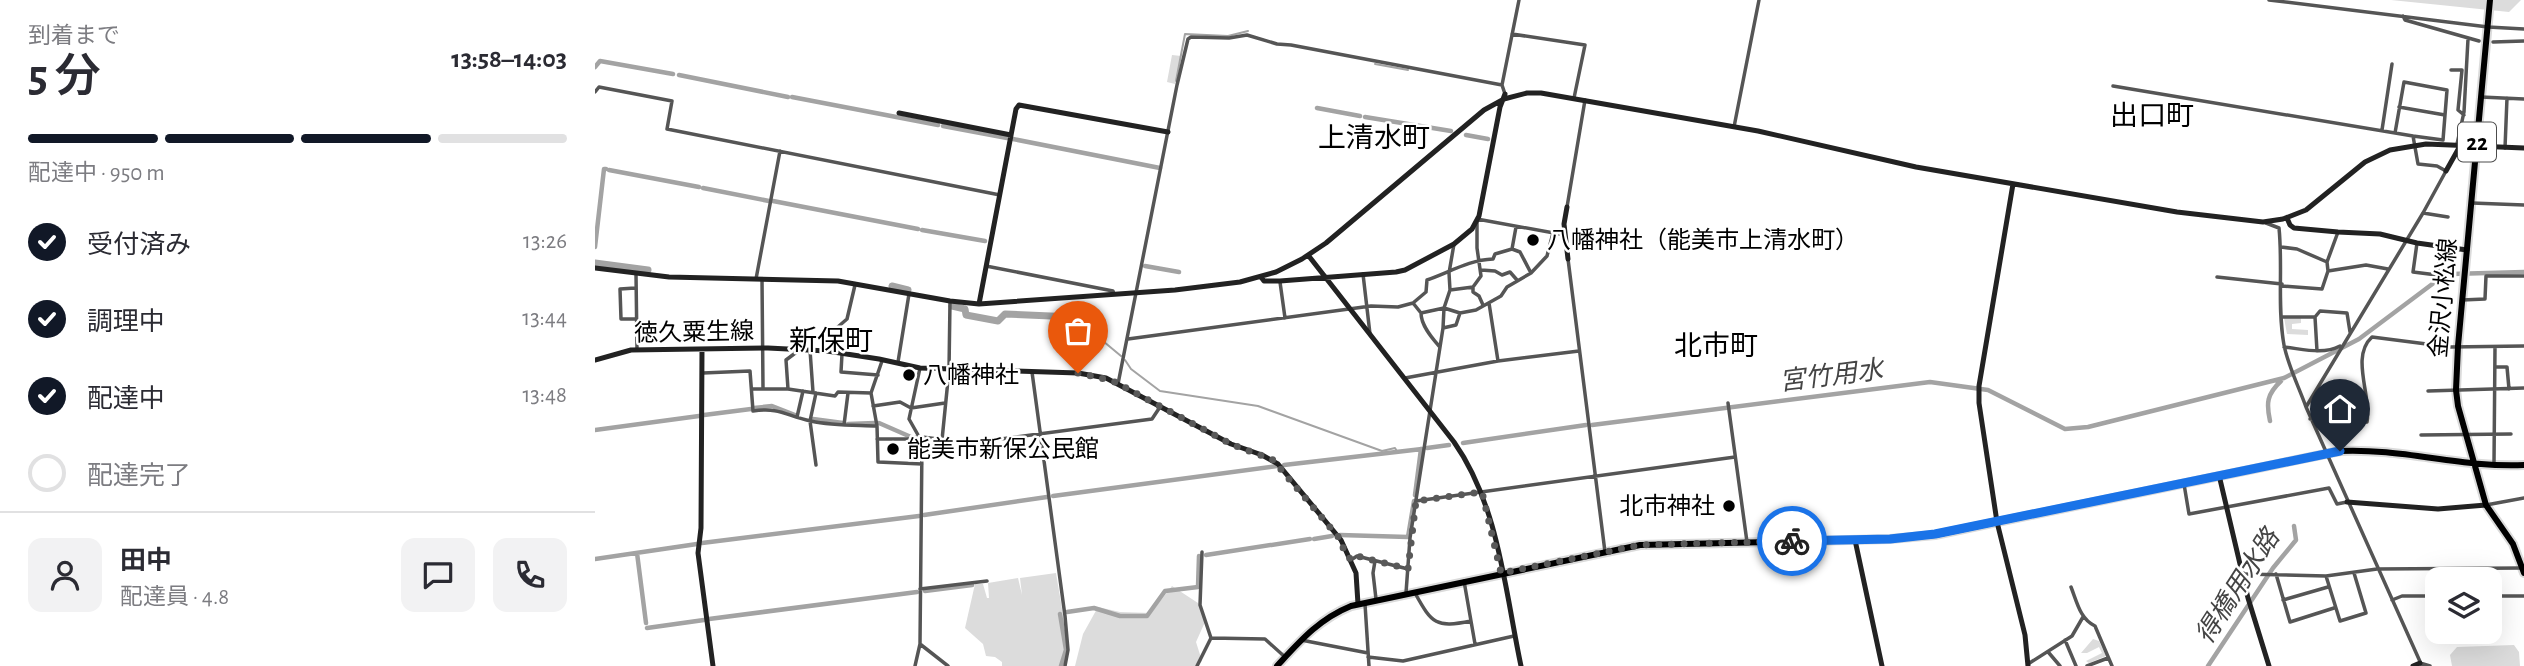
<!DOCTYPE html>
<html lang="ja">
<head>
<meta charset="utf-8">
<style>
	:root { --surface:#fff; --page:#f2f2f3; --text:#2b2b33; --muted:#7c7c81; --line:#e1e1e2; --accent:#111827 }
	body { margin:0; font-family:"Alegreya Sans","Noto Sans JP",sans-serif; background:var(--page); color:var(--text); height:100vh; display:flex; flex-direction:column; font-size:26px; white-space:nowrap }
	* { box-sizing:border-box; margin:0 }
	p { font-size:23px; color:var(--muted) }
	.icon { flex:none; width:38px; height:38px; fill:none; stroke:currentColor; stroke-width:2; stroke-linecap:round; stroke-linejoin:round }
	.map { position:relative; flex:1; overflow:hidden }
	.panel { display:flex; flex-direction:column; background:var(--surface); width:595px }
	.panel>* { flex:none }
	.tools { position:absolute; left:1830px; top:567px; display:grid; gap:14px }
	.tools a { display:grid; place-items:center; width:77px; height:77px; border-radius:14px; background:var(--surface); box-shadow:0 7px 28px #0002; font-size:35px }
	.pin { position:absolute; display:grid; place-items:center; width:60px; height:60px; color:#fff; margin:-72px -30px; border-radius:50% 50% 50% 0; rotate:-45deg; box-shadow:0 0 7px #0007 }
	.pin .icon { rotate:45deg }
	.courier { position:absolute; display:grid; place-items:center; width:70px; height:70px; margin:-35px; border:5px solid #1a73e8; border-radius:50%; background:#fff; color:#222; box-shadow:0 2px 9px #0007 }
	.summary em { font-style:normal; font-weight:600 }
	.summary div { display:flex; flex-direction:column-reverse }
	.summary { display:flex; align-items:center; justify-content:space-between; height:119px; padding:0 28px }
	h1 { font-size:46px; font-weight:600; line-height:52px }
	.bar { display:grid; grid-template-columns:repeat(4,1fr); gap:10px 7px; align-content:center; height:84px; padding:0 28px }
	.bar i { height:9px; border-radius:5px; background:var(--line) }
	.bar .on { background:var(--accent) }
	.bar p { grid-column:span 4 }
	.line { display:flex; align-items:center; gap:18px; padding:0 28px; border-top:2px solid var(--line) }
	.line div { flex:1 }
	.round { display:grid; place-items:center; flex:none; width:74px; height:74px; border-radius:14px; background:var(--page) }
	ol { padding:0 28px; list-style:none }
	li { display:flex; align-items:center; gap:21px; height:77px }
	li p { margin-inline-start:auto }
	li .icon { padding:7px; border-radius:50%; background:var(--accent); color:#fff; stroke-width:4 }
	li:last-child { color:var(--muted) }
	li i { width:38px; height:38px; border:4px solid var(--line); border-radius:50% }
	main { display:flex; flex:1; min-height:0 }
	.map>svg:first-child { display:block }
</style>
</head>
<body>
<main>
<section class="panel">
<div class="summary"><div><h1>5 分</h1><p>到着まで</p></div><em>13:58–14:03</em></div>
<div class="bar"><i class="on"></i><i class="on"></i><i class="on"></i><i></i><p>配達中 · 950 m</p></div>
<ol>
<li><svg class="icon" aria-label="check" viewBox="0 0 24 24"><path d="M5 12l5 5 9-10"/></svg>受付済み<p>13:26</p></li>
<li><svg class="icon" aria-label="check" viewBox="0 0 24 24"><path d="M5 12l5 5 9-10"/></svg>調理中<p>13:44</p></li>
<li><svg class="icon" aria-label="check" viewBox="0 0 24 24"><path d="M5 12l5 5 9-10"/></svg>配達中<p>13:48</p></li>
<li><i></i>配達完了</li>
</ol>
<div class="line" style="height:126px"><a class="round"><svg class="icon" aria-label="person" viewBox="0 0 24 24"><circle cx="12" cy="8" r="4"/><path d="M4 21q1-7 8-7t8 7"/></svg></a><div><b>田中</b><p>配達員 · 4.8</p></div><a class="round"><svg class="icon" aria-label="chat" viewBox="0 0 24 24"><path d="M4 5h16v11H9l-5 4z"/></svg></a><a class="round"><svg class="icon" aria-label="phone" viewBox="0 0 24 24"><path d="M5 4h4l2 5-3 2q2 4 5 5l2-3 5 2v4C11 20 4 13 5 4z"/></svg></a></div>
</section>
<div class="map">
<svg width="1929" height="666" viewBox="0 0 1929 666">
	<rect width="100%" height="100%" fill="#fff"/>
	<path fill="#dcdcdc" d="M 1796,0 L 1926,0 L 1914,12 Z
		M 577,55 L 586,56 L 580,84 L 572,82 Z
		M 1689,318 L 1706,318 L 1706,323 L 1697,324 L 1697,329 L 1713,330 L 1713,335 L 1692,334 Z
		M 461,573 C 465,598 475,643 468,666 L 407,666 L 407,662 L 400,657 L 391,656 L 388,644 L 370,628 L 380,584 L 388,584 L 392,598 L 394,598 L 393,583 L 423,578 L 427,595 L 425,578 Z
		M 577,586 L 603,603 L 610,622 L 601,642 L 607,661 L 602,666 L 480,666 L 488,634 L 503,607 L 525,612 L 556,613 Z
		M 1498,639 L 1504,641 L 1511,656 L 1494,663 L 1491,661 L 1507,653 L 1504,647 L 1492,653 L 1486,653 Z
		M 1919,645 L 1924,652 L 1925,666 L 1857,666 L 1855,655 L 1862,647 Z"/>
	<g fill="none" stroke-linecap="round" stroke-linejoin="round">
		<path stroke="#a3a3a3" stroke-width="2" d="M 780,64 L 813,70
			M 581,81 L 590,34 L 633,36 L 653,31
			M 479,317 L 526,356
			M 530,360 L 536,369 L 565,391 L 663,406 L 787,451 L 800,448 L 803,453"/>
		<path stroke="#a3a3a3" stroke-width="4.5" d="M 0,67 L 5,61 L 78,74
			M 84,75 L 193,97
			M 197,97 L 343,125
			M 722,108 L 765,116
			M 770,117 L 856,131
			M 348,126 L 412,138
			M 871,135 L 893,139
			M 418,139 L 565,168
			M 14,170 L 104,187
			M 108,188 L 174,201
			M 178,201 L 323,229
			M 327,230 L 390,241
			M 0,247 L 9,169 L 11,169
			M 550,266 L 584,272
			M 159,408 L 177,406 L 200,415
			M 109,415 L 156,409
			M 218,419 L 248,423
			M 1675,421 C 1671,403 1672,394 1686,381
			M 284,423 L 316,437 L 323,438
			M 253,424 L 280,423
			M 997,425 L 1335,382 L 1393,390 L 1470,429 L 1493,427 L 1689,378 L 1764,339 L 1840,282 L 1856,274 L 1929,272
			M 0,430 L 104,416
			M 868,443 L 991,425
			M 832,448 L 854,445
			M 689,465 L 827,449
			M 820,495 L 826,449
			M 458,496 L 682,466
			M 329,515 L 452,497
			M 745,535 L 813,537 L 819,501
			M 719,539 L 737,536
			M 107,543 L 324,516
			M 42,553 L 51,623
			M 611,555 L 715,539
			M 0,559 L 102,544
			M 330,591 L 377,585
			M 472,612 L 499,608 L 525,616 L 552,616 L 570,591 L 603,587 L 604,556
			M 465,614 L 471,650 L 466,666
			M 114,619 L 322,592
			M 52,628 L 109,620
			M 1613,666 L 1678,568 L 1701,540 L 1699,526"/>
		<path stroke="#a3a3a3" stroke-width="7" d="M 0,263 L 53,270
			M 297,286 L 313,290
			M 357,306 L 370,309 L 371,315 L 403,321 L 410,314 L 479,317"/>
		<g stroke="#dbdbdb" stroke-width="10">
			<path id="primary" d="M 1895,0 L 1863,346 L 1861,390 L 1863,406 L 1891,505 L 1918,544 L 1929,573
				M 682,666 C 705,641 724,619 756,606 L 1045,545 L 1295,539 L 1340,535 L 1745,451 C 1807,448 1867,468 1929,465"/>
		</g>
		<path stroke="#555" stroke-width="3.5" d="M 1674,0 L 1893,27 L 1929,29
			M 1808,16 L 1810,20 L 1884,41
			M 917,34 L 990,45 L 979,98
			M 1898,42 L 1929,41
			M 1856,70 L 1867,70 L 1863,110 L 1869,115
			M 1518,86 L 1818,136 L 1823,164 L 1842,166 L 1851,171 L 1828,213 L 1711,407 L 1827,666
			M 0,92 L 4,87 L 77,101 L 72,129 L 405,195
			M 910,94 L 907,85 L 924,0
			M 1886,97 L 1929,99
			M 1804,107 L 1850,115
			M 1139,127 L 1164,0
			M 1787,130 L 1797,64
			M 1800,133 L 1809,82 L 1852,90 L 1848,140 L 1818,136
			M 1862,144 L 1869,112 L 1873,39
			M 1910,148 L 1912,98
			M 1877,203 L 1929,205
			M 972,207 L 990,100
			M 1828,213 L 1853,217
			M 1671,223 L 1684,228 C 1688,267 1682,306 1689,345 C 1693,366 1704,387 1711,407
			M 1822,243 L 1818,272 L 1842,275 L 1846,248
			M 1686,247 L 1702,249 L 1732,262
			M 917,249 L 925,252 L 936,273
			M 973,259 L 1010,552
			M 391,266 L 518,291 L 519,294
			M 886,270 L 900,271 L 907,275 L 915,272 L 922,280
			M 1733,271 L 1771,265 L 1793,269
			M 41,274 L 42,349
			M 768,274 L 775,334
			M 1622,277 L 1687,284
			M 161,279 L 185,151
			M 167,279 L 168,388
			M 685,282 L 690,318
			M 1687,286 L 1727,289 L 1733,271 L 1732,262 L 1743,232
			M 878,287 L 878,292 L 884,296 L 888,305
			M 40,288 L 25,289 L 26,319 L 42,319
			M 855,290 L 878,287 L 886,276 L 882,248 L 882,219 L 970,235
			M 1867,300 L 1890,299 L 1891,276 L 1929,276
			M 818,303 L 831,292 L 832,280 C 855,272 874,260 898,259 L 900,254 L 917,249 L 921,227
			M 894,303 L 903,361
			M 826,313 C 826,325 836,337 844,346
			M 1686,317 L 1720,317 L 1725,311 L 1752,313 L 1755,332
			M 1720,317 L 1722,351
			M 848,328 L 861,325 L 865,313
			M 533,339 L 776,306 L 803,307 L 818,303 L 826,313 L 849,308 L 865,313 L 881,310 L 906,296 L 912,287 L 936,273 L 952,256 L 958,233
			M 1689,347 C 1708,349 1728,355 1745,346
			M 215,350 L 218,392
			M 232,351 L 237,332 L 252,319 L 260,285
			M 247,354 L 246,372 L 283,375
			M 287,361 L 276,393 L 282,426 L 283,462 L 327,464
			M 303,362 L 314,294
			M 1900,367 L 1912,367 L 1914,389
			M 437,372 L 470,616 L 473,650 L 470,666
			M 108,373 L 155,371 L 158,411 C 186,407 191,416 216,421 C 238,426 260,425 282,426
			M 810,378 L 903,361 L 984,351
			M 523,384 L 582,85 L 593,39 L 596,37 L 634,38 L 652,35 L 682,44 L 696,45 L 907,85
			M 157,389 L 193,389 L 240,396 L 243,392 L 276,393
			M 193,389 L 191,360 L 203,351
			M 1833,391 L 1929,388
			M 1133,403 L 1152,542
			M 278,406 L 305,402 L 316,408 L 350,403
			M 202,417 L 208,391
			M 1715,419 C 1735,419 1753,425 1772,422 C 1777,396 1755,357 1777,337 L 1855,347 L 1929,346
			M 249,425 L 253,393
			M 1826,435 L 1916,434
			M 327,437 L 375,443 L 557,419 L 565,407
			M 282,439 L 327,439
			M 347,440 L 354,370 L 355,301
			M 1899,463 L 1900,347
			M 221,465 L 215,421 L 221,393
			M 1589,484 L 1594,514 L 1734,488 L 1742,504 L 1752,502
			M 821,501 L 1140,457
			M 1891,505 L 1929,498
			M 756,560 L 762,556 L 813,569
			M 780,561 L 778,573 L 781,599
			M 1648,574 L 1731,576 L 1782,569 L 1927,568
			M 1681,574 L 1695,622 L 1739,608
			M 1731,576 L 1745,621 L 1771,613 L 1759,573
			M 869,581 L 880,644
			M 1476,587 C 1482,602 1485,619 1500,626 L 1517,666
			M 325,589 L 392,581
			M 811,593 L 815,538 L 848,328 L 849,308 L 855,290 L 854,273 L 859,244
			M 820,593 C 837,624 841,628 876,621
			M 1895,596 L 1929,596
			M 1688,600 L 1733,587
			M 1797,600 L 1807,596 L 1843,596
			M 770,604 L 774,666
			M 616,638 L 670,639 L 690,657
			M 706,640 L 773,653
			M 1470,640 L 1481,666
			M 325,644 L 353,666
			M 1454,653 L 1465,666
			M 773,657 L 808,661 L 919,636
			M 1825,663 L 1835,666
			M 1433,664 L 1477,636 L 1488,617
			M 320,666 L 325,644 L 327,442 L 314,419 L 325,368
			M 602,666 L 616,638 L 605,605 L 607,552
			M 1492,666 L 1513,658"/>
		<path stroke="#222" stroke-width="5" d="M 304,113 L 416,135
			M 1851,171 L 1865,146
			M 1418,184 L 1384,386 L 1384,403 L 1402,522 L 1430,635 L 1433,666
			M 972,207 L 969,224 L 973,259
			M 1692,218 L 1695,225 L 1699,228 L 1743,232 L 1785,234 L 1822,243 L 1872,250
			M 713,255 L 859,442 C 904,506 910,591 926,666
			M 0,268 L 74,277 L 243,281 L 355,301 L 384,304 L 580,290 L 645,282 L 681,272 L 707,259 L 731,243 L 889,110 L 909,99 L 932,93 L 946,93 L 1163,131 L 1321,167 L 1582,212 L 1668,222 L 1688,219 L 1711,210 L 1770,162 L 1795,150 L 1831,144 L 1929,148
			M 666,277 L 669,281 L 685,281 L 801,272 L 810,270 L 859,244 L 877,229 L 884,216 L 905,107 L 910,94
			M 384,304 L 421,109 L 424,105 L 573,132
			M 107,349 L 106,528 L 103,553 L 118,666
			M 0,360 L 36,350 L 173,348 L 232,351 L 284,359 L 325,368 L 483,373 L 511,378 L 636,444 L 667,455 L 683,464 L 746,540 L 761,573 L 763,604
			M 1624,475 L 1653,598 L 1674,666
			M 1752,502 L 1843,509 L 1891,505
			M 1260,540 L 1287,666
			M 1818,666 L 1825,663"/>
		<use href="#primary" stroke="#000" stroke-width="6"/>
	</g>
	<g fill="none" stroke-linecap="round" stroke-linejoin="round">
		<path stroke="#595959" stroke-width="7" stroke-dasharray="0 12.6" d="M 483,373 L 518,381 L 636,444 L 678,460 L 746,540 L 749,551 L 756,560 L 762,556 L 813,569 L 821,501 L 887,492 L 906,573 L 1045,545 L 1197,541"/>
		<path stroke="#1a73e8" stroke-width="9" d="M 1197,541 L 1295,539 L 1340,534 L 1745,451"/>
	</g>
	<g fill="#000" stroke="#fff" stroke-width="2.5">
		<circle cx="938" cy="240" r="7"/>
		<circle cx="314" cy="375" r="7"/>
		<circle cx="298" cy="449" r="7"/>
		<circle cx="1134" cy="506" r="7"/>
	</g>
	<g text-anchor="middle" stroke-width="5" stroke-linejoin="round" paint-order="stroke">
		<rect fill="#fff" stroke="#4c4c4c" stroke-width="2" x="1863" y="122.5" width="38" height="39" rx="5"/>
		<g font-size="23" font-weight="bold" fill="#000">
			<text x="1882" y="150">22</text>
		</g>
		<g font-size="24" fill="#000" stroke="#fff" text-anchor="start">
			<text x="952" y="248">八幡神社（能美市上清水町）</text>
			<text x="328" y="383">八幡神社</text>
			<text x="312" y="457">能美市新保公民館</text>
			<text x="1120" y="514" text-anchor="end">北市神社</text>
		</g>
		<g font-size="24" fill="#000" stroke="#fff">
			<text transform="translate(1848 298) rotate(-85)" y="8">金沢小松線</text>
			<text transform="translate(99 332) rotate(-1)" y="8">徳久粟生線</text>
		</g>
		<g font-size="26" font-style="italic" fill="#444" stroke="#fff">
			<text transform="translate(1236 375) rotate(-7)" y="9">宮竹用水</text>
			<text transform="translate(1642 586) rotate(-57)" y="9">得橋用水路</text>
		</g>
		<g font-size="28" fill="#000" stroke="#fff">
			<text x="1557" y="125">出口町</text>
			<text x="779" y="147">上清水町</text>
			<text x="236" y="350">新保町</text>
			<text x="1121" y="355">北市町</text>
		</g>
	</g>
</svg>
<div class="tools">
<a><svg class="icon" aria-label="layers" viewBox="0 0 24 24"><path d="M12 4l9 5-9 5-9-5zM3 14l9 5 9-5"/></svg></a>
</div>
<div class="pin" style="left:483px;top:373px;background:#ea580c"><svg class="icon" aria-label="bag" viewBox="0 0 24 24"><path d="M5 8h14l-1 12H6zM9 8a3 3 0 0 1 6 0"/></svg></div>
<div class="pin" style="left:1745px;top:451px;background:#1f2937"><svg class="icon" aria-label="home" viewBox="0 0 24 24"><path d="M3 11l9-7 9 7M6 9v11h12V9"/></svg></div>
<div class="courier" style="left:1197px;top:541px"><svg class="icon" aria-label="bike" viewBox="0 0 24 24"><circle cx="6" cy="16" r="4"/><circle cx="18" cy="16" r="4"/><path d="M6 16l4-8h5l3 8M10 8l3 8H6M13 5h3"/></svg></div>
</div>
</main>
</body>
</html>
